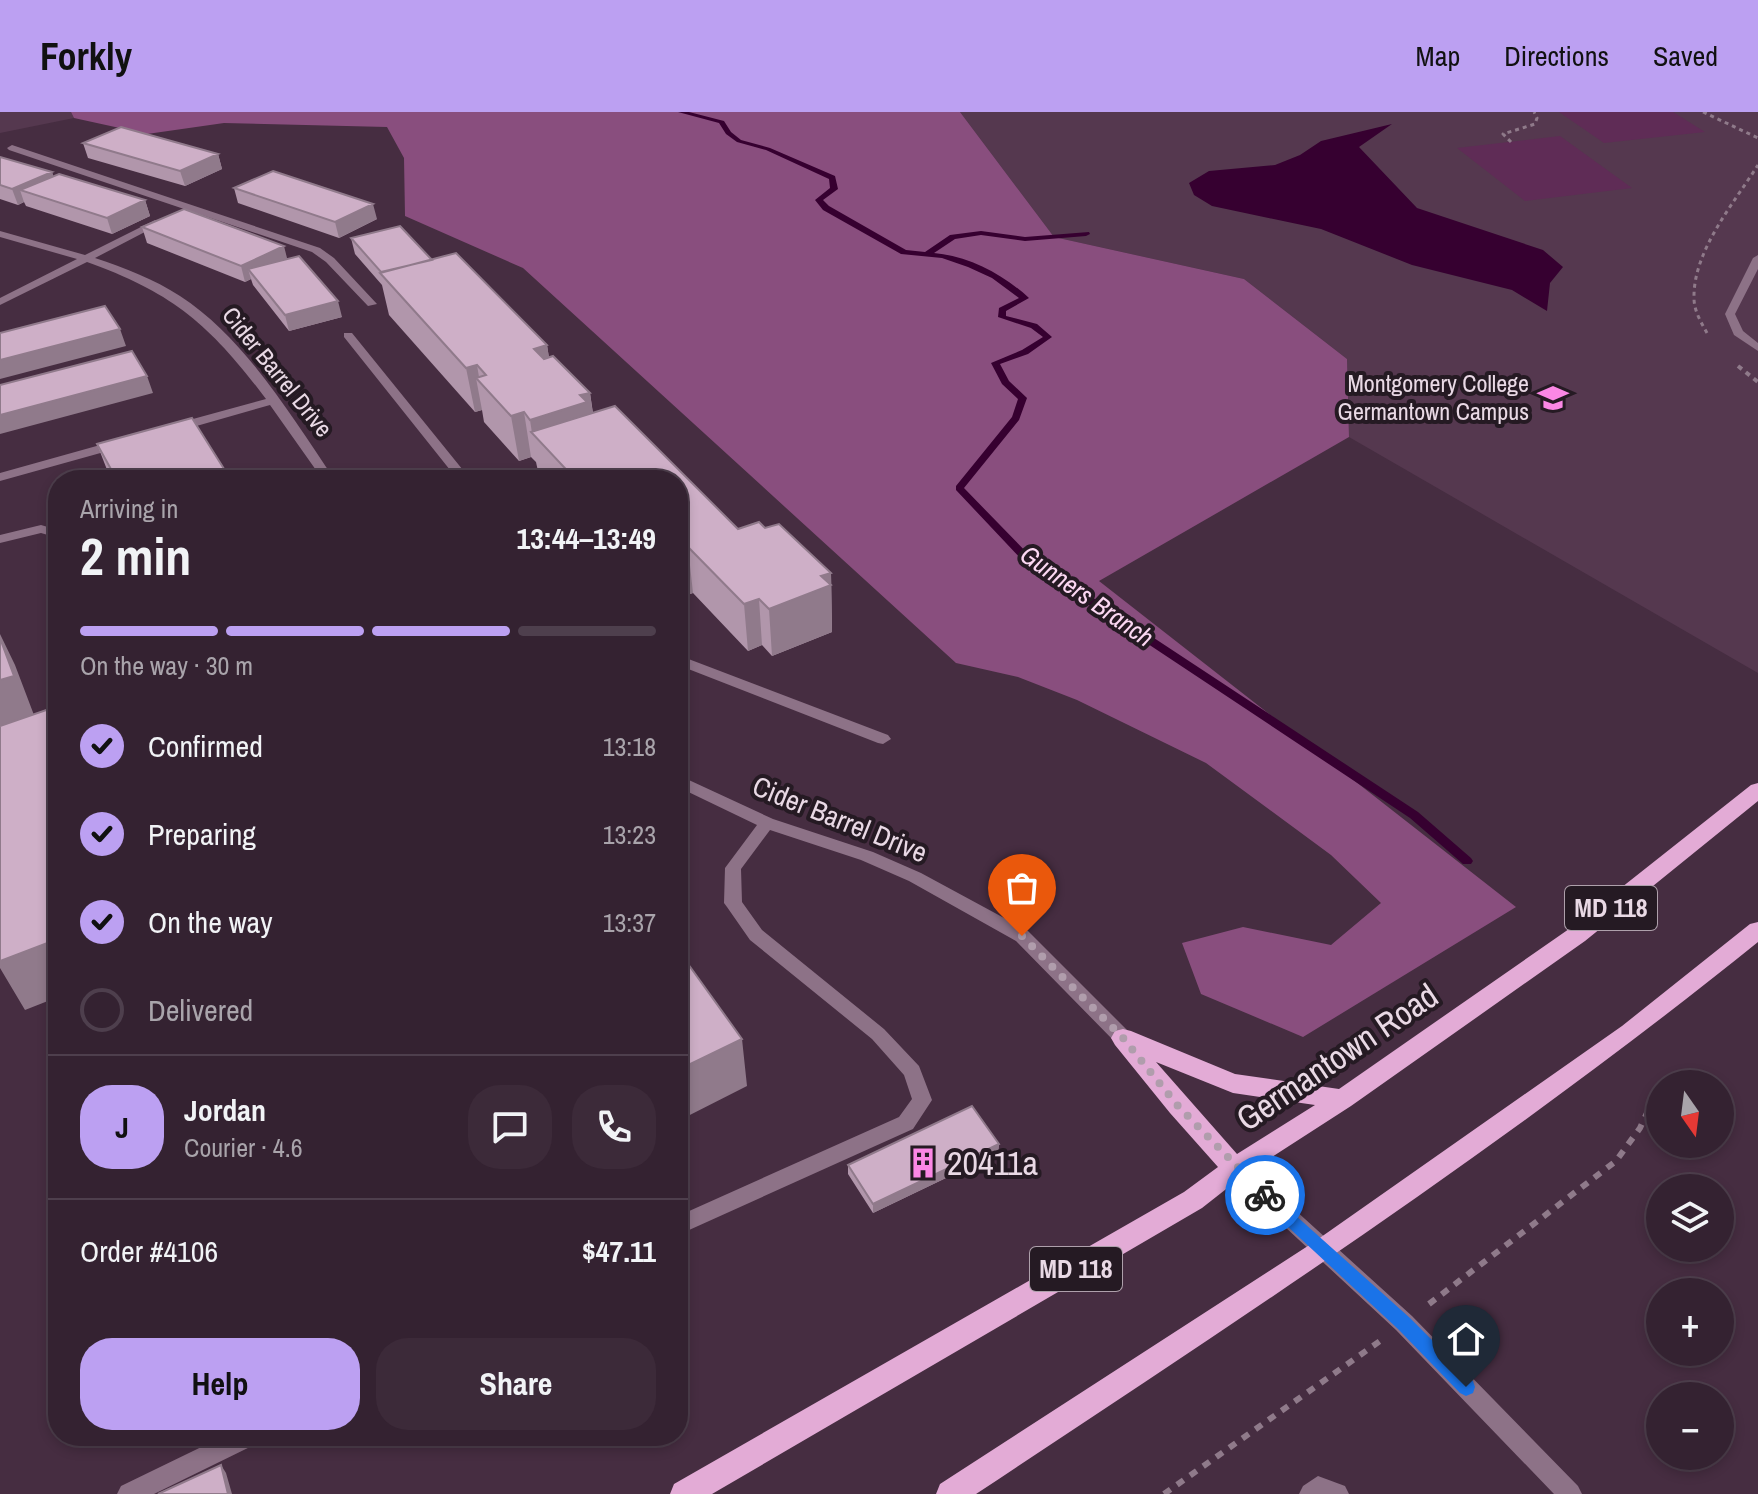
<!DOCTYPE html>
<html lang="en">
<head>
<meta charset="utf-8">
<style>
	:root { --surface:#342231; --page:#3c2a39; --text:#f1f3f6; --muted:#a9a4ab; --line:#4e3f4d; --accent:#bca0f2 }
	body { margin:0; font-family:"Archivo Narrow",sans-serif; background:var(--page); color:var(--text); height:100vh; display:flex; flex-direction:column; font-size:30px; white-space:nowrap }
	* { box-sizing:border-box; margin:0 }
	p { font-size:26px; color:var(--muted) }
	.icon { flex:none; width:44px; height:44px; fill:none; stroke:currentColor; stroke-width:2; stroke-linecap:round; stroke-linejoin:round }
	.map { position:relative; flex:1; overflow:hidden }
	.details { position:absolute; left:48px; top:358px; width:640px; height:976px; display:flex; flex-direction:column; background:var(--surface); border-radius:32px; box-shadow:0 4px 12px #0003,0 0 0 2px var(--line) }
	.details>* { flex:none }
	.needle { width:52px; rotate:166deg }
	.buttons { position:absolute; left:1646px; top:958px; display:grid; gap:16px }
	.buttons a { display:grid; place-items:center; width:88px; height:88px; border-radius:50%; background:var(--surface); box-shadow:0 4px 12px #0003,0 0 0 2px var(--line); font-size:40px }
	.pin { position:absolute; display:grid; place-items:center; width:68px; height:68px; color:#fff; margin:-82px -34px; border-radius:50% 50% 50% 0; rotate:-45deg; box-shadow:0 0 8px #0007 }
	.pin .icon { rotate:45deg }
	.courier { position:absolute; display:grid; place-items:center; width:80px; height:80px; margin:-40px; border:6px solid #1a73e8; border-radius:50%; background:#fff; color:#222; box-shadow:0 2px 10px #0007 }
	.overview em { font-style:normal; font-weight:800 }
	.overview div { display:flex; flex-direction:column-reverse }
	.overview { display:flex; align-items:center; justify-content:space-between; height:136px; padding:0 32px }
	h1 { font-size:52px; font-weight:800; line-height:60px }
	.bar { display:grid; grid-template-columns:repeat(4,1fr); gap:12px 8px; align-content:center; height:96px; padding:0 32px }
	.bar i { height:10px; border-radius:6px; background:var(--line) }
	.bar .current { background:var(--accent) }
	.bar p { grid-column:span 4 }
	.line { display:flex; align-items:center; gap:20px; padding:0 32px; border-top:2px solid var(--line) }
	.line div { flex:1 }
	.round { display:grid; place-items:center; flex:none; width:84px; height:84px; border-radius:32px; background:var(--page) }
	ol { padding:0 32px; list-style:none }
	li { display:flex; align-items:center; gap:24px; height:88px }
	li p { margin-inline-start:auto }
	li .icon { padding:8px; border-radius:50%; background:var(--accent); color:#111; stroke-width:4 }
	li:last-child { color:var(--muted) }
	li i { width:44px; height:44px; border:4px solid var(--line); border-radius:50% }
	.button { display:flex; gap:16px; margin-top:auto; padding:16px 32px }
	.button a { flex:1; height:92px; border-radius:32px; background:var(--accent); color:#111; font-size:32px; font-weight:800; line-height:92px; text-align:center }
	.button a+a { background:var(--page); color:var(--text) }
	header { display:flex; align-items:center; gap:48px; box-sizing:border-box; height:112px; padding:0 40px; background:var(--accent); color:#111 }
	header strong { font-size:38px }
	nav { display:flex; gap:44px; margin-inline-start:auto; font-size:28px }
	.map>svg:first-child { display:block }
</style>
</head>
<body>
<header>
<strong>Forkly</strong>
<nav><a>Map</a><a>Directions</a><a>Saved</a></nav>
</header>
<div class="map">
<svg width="1758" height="1382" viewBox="0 0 1758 1382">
	<rect width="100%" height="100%" fill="#462d41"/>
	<path fill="#55384f" d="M 0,0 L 71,0 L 74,6 L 0,21 Z
		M 960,0 L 1758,0 L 1758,561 L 1349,325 L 1347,247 L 1244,167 L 1054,125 Z"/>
	<path fill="#5f2c56" d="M 1559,0 L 1673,0 L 1705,20 L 1604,31 Z
		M 1560,24 L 1632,76 L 1525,89 L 1457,36 Z"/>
	<path fill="#894e7e" d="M 71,0 L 960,0 L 1054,125 L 1244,167 L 1347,247 L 1349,325 L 1099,469 L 1516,795 L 1303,925 L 1201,882 L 1182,831 L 1243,815 L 1331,833 L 1381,791 L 1331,743 L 1206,651 L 1077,588 L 1018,565 L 956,551 L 523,156 L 405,104 L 404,46 L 387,15 L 224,11 L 147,22 L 74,6 Z"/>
	<path fill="#360030" d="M 1392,12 L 1359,35 L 1417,96 L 1543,138 L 1563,155 L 1550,171 L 1547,199 L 1512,178 L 1412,153 L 1321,117 L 1212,94 L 1194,83 L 1189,71 L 1209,59 L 1275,53 L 1300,43 L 1321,29 Z"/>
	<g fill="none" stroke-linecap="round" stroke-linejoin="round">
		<path fill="#360030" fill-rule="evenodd" d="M 678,0 L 689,0 L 724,9 L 731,20 L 741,28 L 770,36 L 835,64 L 838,77 L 823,88 L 829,94 L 906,138 L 925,140 L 950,123 L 981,119 L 1025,125 L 1089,120 L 1090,122 L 1086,124 L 1025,129 L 981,123 L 955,127 L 934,141 C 969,144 1004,163 1029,186 L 1006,199 L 1006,204 L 1037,212 L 1052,225 L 1028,242 L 1000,252 L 1009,269 L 1027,286 L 1019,308 L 964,376 L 1031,445 L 1418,700 L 1471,746 L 1473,749 L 1471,752 L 1463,752 L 1410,706 L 1023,449 L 956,378 L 956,374 L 1012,305 L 1018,287 L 1002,272 L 991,251 L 1022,238 L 1043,225 L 1031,216 L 998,205 L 999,196 L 1019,186 L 992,166 L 968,155 L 942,146 L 901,142 L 823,98 L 815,88 L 830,76 L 829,67 L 766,38 L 737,30 L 726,22 L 719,11 Z"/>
		<path stroke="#8f7a8a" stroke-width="3" stroke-dasharray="4 4" stroke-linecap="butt" d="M 1703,0 L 1758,26
			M 1511,30 L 1503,22 L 1535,12 L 1537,6 L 1534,0
			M 1707,221 C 1701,210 1694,199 1694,186 C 1693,139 1734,91 1758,53"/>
		<path stroke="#8f7a8a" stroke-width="4" stroke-dasharray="5 5" stroke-linecap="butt" d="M 1738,254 L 1758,270"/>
		<path stroke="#8f7a8a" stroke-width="6" stroke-dasharray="8 8" stroke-linecap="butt" d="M 1429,1192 L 1616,1049 L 1640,1016 L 1655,984
			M 1164,1382 L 1380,1229"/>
		<path fill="#8d7287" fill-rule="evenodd" d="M 1318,1364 L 1345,1374 L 1349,1382 L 1299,1382 L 1303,1374 Z"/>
		<path fill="#8d7287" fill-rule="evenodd" d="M 12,33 L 320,136 L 334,146 L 377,192 L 368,194 L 326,150 L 312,140 L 9,38 L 7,36 Z
			M 155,108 L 164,110 L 95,146 C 125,156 154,167 180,184 C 246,227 291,304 335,368 L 323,368 L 270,293 L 179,319 L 171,319 L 171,313 L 266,287 C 211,214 174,181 87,150 L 0,193 L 0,186 L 77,147 L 0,125 L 0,119 L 85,143 Z
			M 1758,143 L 1758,157 L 1735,202 L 1743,219 L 1758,231 L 1758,239 L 1734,223 L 1725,202 L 1753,146 Z
			M 344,221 L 352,221 L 471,368 L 458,368 L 344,225 Z
			M 118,328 L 124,332 L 122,335 L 0,369 L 0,361 Z
			M 41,413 L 58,418 L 58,426 L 41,421 L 0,431 L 0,423 Z
			M 678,543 L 888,623 L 891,627 L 883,632 L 878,631 L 678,553 Z
			M 678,663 L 773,707 L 873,740 L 921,761 L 1028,819 L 1130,921 L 1132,926 L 1130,931 L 1123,933 L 1116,931 L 1016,829 L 909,769 L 861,748 L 770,718 L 741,757 L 742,790 L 762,818 L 884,917 L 919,954 L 932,988 L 913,1017 L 678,1123 L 678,1104 L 899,1005 L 912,987 L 904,963 L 872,927 L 750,828 L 727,795 L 724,791 L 725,756 L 757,713 L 678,675 Z
			M 1235,1048 L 1242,1050 L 1412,1204 L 1578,1374 L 1582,1382 L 1554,1382 L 1396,1218 L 1228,1062 L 1225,1056 L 1228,1050 Z
			M 224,1324 L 259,1324 L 256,1332 L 154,1382 L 117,1382 L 121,1374 Z"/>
		<path fill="#e3abd6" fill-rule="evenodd" d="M 1758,671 L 1758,689 L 1585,829 L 1351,994 L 1244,1063 L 1202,1096 L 712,1382 L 670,1382 L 674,1372 L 1184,1080 L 1218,1055 L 1170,1001 L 1115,933 L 1111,926 L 1115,919 L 1123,917 L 1131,919 L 1235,962 L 1339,977 L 1569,817 L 1751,673 ZM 1156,950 L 1233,981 L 1315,993 L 1237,1042 Z
			M 1758,810 L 1758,830 C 1509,1031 1242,1206 976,1382 L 936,1382 L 940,1372 L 1314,1130 L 1622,914 L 1750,812 Z"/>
	</g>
	<path fill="#b196ab" d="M 83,31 L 218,42 L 222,57 L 185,74 L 88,46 Z
		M 0,45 L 52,60 L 53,64 L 145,88 L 150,104 L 112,122 L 26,94 L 24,90 L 18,93 L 0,87 Z
		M 234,76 L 377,107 L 339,126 L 238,91 Z
		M 400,114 L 432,148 L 456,141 L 547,233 L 549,246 L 553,244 L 590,281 L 593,301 L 615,294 L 738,417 L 759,410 L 765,416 L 779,412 L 831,461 L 832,520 L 772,544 L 762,533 L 748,539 L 693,481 L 678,486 L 678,368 L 542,368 L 539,364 L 536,350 L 531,345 L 519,349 L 484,310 L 482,298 L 475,300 L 389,203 L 382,173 L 355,142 L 351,126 Z
		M 142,115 L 287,147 L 342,205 L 289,219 L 253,173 L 251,167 L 245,170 L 147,131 Z
		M 97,332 L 231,368 L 111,368 Z
		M 999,1032 L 998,1041 L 873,1101 L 848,1062 L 848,1053 Z"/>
	<path fill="#907a8b" d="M 218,42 L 222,57 L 185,74 L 180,59 Z
		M 52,60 L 57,75 L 20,78 L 24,90 L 18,93 L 12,77 Z
		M 145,88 L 150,104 L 112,122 L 107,106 Z
		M 373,92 L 377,107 L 339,126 L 335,110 Z
		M 284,134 L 288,150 L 248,157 L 251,167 L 245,170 L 241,154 Z
		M 338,189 L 342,205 L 289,219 L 285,203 Z
		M 120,217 L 126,234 L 0,267 L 0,248 Z
		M 547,233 L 554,277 L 534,237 Z
		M 477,253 L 480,271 L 476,266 L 482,298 L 475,300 L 466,256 Z
		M 147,264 L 153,281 L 0,322 L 0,303 Z
		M 590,281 L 596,325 L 532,321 L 530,308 L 580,283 Z
		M 524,300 L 531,345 L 519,349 L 511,304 Z
		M 688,435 L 693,481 L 678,486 L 678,438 Z
		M 831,461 L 832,520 L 772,544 L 769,497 L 821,464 Z
		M 759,487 L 762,533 L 748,539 L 744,492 Z
		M 0,522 L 15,553 L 37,611 L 0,623 Z
		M 58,827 L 58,885 L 25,898 L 0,856 L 0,849 Z
		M 742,927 L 747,974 L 678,1009 L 678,958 Z
		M 999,1032 L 998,1041 L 873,1101 L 873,1092 Z
		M 221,1353 L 226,1361 L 232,1382 L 228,1382 Z"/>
	<path fill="#ceafc7" stroke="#907a8b" stroke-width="2" d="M 121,15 L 218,42 L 180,59 L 83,31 Z
		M 0,45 L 52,60 L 12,77 L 0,73 Z
		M 273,59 L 373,92 L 335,110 L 234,76 Z
		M 59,62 L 145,88 L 107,106 L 20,78 Z
		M 184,97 L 284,134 L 241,154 L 142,115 Z
		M 400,114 L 432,148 L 381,160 L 351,126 Z
		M 456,141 L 547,233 L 534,237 L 544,247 L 553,244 L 590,281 L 580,283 L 587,290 L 530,308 L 524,300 L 511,304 L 476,266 L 486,263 L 477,253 L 466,256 L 380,161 Z
		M 299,144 L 338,189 L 285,203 L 248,157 Z
		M 105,194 L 120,217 L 0,248 L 0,221 Z
		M 132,239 L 147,264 L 0,303 L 0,273 Z
		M 615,294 L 738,417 L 759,410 L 765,416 L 779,412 L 831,461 L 821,464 L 831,473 L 769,497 L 759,487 L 744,492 L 688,435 L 678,438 L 678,368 L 576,368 L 531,320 Z
		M 192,306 L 231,368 L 117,368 L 97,332 Z
		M 0,526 L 14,564 L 0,568 Z
		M 52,596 L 58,611 L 58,827 L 0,849 L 0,614 Z
		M 678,838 L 742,927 L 678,958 Z
		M 972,994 L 999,1032 L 873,1092 L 848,1053 Z
		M 221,1353 L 228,1382 L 158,1382 Z"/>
	<path fill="#1a73e8" d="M 1265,1076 L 1410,1206 L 1473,1269 L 1475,1275 L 1473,1281 L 1466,1284 L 1460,1281 L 1398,1217 L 1259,1088 L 1256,1083 Z"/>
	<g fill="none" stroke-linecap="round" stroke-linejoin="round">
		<path stroke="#b09dac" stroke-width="8" stroke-dasharray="0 14.4" d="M 1022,824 L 1123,926 L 1178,994 L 1265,1083"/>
	</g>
	<defs>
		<g id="university-bare" transform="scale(2.4)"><path d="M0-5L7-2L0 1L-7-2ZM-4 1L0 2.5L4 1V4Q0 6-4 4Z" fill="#fb87e5" stroke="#251a23" stroke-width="2.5" paint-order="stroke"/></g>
		<g id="building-bare" transform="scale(2.4)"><path d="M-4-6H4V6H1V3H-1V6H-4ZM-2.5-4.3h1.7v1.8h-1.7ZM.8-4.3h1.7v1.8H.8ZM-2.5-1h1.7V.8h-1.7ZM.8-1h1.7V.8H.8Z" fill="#fb87e5" stroke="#251a23" stroke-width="2.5" paint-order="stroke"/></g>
	</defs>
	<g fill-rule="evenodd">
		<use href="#university-bare" x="1553" y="286"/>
		<use href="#building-bare" x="923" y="1051"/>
	</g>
	<g text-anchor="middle" stroke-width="8" stroke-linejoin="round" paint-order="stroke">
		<g font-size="24" fill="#e9d9e5" stroke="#251a23">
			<text transform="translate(277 260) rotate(51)" y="8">Cider Barrel Drive</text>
		</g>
		<g font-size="24" fill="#e9d9e5" stroke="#251a23" text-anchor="end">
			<text x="1529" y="280">Montgomery College<tspan x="1529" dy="28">Germantown Campus</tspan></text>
		</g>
		<g font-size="26" font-style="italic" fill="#fcd8f3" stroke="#251a23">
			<text transform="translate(1087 484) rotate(35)" y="9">Gunners Branch</text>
		</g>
		<g fill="#251a23" stroke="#aea0ab" stroke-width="2">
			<rect x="1565" y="774" width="92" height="44" rx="6"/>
			<rect x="1030" y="1135" width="92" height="44" rx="6"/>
		</g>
		<g font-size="26" font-weight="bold" fill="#e9d9e5">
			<text x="1611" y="805">MD 118</text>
			<text x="1076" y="1166">MD 118</text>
		</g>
		<g font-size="28" fill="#e9d9e5" stroke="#251a23">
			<text transform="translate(840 707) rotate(22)" y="10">Cider Barrel Drive</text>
		</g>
		<g font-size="34" fill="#e9d9e5" stroke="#251a23">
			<text transform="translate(1337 945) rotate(-34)" y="12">Germantown Road</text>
		</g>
		<g font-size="34" fill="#e9d9e5" stroke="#251a23" text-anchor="start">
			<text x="947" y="1063">20411a</text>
		</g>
	</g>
</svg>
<div class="buttons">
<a><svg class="needle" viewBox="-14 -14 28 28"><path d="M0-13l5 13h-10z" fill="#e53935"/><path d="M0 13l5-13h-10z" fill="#a9a4ab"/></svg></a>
<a><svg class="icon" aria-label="layers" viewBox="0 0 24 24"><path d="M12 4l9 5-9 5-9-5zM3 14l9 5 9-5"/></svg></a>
<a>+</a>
<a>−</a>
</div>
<div class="pin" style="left:1022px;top:824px;background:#ea580c"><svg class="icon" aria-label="bag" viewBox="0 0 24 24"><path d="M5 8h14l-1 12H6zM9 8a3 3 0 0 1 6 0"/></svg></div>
<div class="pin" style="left:1466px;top:1275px;background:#1f2937"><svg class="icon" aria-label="home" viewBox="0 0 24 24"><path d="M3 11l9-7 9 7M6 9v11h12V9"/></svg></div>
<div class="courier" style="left:1265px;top:1083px"><svg class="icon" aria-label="bike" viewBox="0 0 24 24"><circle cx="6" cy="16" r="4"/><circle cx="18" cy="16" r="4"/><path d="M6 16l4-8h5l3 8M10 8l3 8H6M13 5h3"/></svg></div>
<section class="details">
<div class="overview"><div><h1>2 min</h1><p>Arriving in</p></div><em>13:44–13:49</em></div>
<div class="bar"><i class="current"></i><i class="current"></i><i class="current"></i><i></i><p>On the way · 30 m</p></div>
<ol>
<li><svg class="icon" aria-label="check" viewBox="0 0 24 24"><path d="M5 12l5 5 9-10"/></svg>Confirmed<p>13:18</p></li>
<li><svg class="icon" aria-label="check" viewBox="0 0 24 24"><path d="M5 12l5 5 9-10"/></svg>Preparing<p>13:23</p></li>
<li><svg class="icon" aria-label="check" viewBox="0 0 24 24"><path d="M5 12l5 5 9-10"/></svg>On the way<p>13:37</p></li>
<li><i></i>Delivered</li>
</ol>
<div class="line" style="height:144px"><b class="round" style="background:var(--accent);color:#111">J</b><div><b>Jordan</b><p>Courier · 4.6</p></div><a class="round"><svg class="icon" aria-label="chat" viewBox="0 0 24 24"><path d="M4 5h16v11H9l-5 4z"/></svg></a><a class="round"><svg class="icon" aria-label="phone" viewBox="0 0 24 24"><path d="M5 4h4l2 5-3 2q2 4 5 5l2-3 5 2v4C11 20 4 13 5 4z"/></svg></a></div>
<div class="line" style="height:104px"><div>Order #4106</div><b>$47.11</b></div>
<div class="button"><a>Help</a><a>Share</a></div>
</section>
</div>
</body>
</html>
